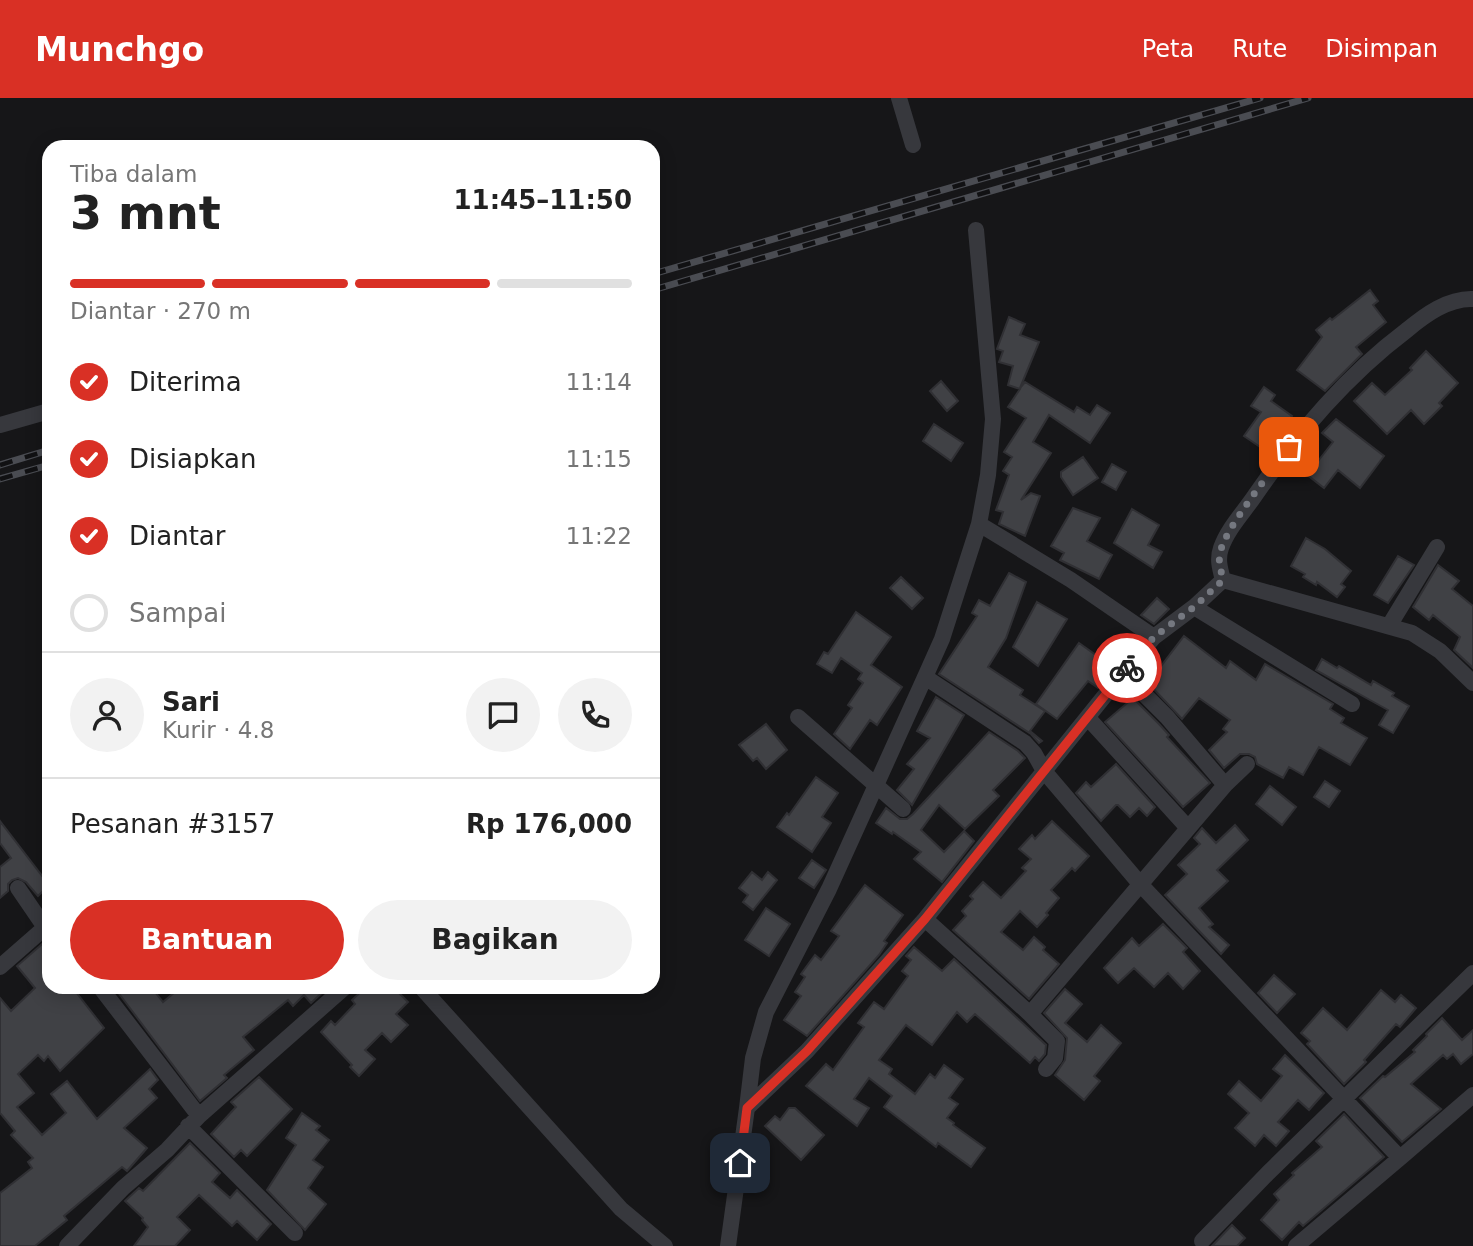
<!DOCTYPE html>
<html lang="id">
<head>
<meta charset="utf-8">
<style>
	:root { --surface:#fff; --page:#f2f2f2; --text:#222; --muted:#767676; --line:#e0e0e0; --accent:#d93025 }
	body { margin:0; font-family:"DejaVu Sans",sans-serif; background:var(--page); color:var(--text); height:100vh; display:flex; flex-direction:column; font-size:26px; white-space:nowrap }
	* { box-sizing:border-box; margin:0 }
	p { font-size:23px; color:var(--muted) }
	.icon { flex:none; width:38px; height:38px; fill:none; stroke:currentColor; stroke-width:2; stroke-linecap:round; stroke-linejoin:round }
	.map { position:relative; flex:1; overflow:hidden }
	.panel { position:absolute; left:42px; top:42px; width:618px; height:854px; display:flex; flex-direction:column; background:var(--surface); border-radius:21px; box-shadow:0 4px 18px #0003 }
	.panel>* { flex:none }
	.pin { position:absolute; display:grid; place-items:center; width:60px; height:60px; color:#fff; margin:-30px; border-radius:14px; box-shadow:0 4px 10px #0006 }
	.courier { position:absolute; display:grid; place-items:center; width:70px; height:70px; margin:-35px; border:5px solid #d93025; border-radius:50%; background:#fff; color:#222; box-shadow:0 2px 9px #0007 }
	.summary em { font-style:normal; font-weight:600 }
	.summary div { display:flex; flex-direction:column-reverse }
	.summary { display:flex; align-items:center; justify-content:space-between; height:119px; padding:0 28px }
	h1 { font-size:46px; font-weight:600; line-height:52px }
	.bar { display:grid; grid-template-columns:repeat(4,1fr); gap:10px 7px; align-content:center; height:84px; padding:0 28px }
	.bar i { height:9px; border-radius:5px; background:var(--line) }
	.bar .active { background:var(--accent) }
	.bar p { grid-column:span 4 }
	.line { display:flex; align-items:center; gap:18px; padding:0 28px; border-top:2px solid var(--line) }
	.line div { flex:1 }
	.round { display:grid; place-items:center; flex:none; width:74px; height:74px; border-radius:37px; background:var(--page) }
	ol { padding:0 28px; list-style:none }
	li { display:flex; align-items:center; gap:21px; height:77px }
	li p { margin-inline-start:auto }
	li .icon { padding:7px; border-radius:50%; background:var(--accent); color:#fff; stroke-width:4 }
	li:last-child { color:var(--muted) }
	li i { width:38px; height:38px; border:4px solid var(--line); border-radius:50% }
	.button { display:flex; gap:14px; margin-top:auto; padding:14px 28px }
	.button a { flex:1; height:80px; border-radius:42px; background:var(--accent); color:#fff; font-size:28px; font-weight:600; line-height:80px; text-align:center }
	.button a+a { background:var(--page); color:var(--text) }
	header { display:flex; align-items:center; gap:42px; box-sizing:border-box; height:98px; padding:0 35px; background:var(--accent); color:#fff }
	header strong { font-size:33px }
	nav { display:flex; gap:38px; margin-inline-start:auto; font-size:24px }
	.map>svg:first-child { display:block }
</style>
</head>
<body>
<header>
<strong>Munchgo</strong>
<nav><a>Peta</a><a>Rute</a><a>Disimpan</a></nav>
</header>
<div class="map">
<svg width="1473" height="1148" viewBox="0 0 1473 1148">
	<rect width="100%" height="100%" fill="#161618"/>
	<path fill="#404145" stroke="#303034" stroke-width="2" d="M 1370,192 L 1378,203 L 1373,207 L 1386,224 L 1356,249 L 1362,256 L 1325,293 L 1297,272 L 1322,239 L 1316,232 L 1330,220 L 1332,222 Z
		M 1009,219 L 1025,226 L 1020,237 L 1039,244 L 1020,290 L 1025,284 L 1074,314 L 1077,309 L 1090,317 L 1097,307 L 1110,315 L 1090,345 L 1049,317 L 1033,344 L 1051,355 L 1021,402 L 1031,395 L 1040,398 L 1025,438 L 999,426 L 1003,414 L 996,412 L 1009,377 L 1003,373 L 1012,359 L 1004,354 L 1026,320 L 1008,309 L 1020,291 L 1008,287 L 1013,268 L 999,264 L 1003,253 L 997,251 Z
		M 1426,253 L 1458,285 L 1439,305 L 1442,308 L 1424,326 L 1411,312 L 1387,336 L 1354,303 L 1372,285 L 1385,297 L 1412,272 L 1410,270 Z
		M 941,283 L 958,303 L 947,313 L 930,293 Z
		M 1264,289 L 1275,297 L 1271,303 L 1292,318 L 1266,353 L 1244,338 L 1261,314 L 1251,308 Z
		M 1336,321 L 1384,358 L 1360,390 L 1338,372 L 1324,390 L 1301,372 L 1312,359 L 1318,363 L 1333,344 L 1322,335 Z
		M 934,326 L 963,345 L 951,363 L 923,343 Z
		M 1083,359 L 1098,380 L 1073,397 L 1061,379 L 1061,374 Z
		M 1112,366 L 1126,374 L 1116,392 L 1102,384 Z
		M 1073,410 L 1100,420 L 1087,443 L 1112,457 L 1099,481 L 1060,462 L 1064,455 L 1051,448 Z
		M 1132,411 L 1159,427 L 1148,447 L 1162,454 L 1153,470 L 1114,445 Z
		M 1306,440 L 1325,451 L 1351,473 L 1341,486 L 1345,489 L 1337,499 L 1317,484 L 1316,487 L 1303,479 L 1305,476 L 1291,468 Z
		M 1398,458 L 1414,467 L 1388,505 L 1374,497 Z
		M 1438,467 L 1459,483 L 1452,491 L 1473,508 L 1473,570 L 1454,552 L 1460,539 L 1433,517 L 1429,522 L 1413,509 Z
		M 1009,475 L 1026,484 L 1006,540 L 988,569 L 1023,592 L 1020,597 L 1045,613 L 1030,633 L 1042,643 L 1039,645 L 1031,636 L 939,576 L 977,518 L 972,515 L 979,502 L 990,508 Z
		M 901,479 L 923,500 L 912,511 L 890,490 Z
		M 1157,500 L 1169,511 L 1154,526 L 1141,517 Z
		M 1037,504 L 1067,521 L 1038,568 L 1013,549 Z
		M 856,514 L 891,539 L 871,567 L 902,589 L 877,627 L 870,622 L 850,651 L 834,636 L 852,610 L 848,607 L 863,585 L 858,581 L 862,575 L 841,560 L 832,575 L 817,566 L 824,554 L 828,556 Z
		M 1184,538 L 1226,570 L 1230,563 L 1256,582 L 1265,566 L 1333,606 L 1330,611 L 1344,620 L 1341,625 L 1367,640 L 1350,667 L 1319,649 L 1303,677 L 1289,669 L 1283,680 L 1257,666 L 1255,659 L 1249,656 L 1240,656 L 1224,670 L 1209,652 L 1227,634 L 1223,631 L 1230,622 L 1199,600 L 1182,621 L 1147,584 L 1150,580 L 1145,576 L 1155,563 L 1161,568 Z
		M 1079,545 L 1096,557 L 1099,553 L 1117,566 L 1098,590 L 1088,583 L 1057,621 L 1036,606 Z
		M 1322,561 L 1337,570 L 1339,568 L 1371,587 L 1373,583 L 1394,595 L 1392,598 L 1409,608 L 1393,635 L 1379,627 L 1388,612 L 1316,572 Z
		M 936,599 L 964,617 L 912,707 L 897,692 L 914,671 L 907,666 L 930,640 L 917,633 Z
		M 1133,600 L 1159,626 L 1169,637 L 1167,639 L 1210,685 L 1183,709 L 1105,624 Z
		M 766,626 L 787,652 L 766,671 L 757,660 L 753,663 L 739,647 Z
		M 989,634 L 1018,653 L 1025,660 L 993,692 L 999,698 L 965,731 L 939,707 L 921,732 L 944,754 L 964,733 L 974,743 L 942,784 L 914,761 L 921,754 L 893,734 L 892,736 L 876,725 L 886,710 L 900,721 L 907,721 L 913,716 Z
		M 1116,666 L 1155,709 L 1147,718 L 1139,710 L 1130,719 L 1118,707 L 1116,707 L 1101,723 L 1076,695 L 1086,684 L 1091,689 Z
		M 816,679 L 838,695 L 822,719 L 831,725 L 812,754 L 777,729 L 787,715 L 789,717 Z
		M 1325,683 L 1340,693 L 1329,709 L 1314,699 Z
		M 1270,688 L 1296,709 L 1282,727 L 1256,706 Z
		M 0,723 L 49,787 L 38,798 L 26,784 L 18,780 L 12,782 L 8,786 L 8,793 L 0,800 L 0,769 L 11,760 L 0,745 Z
		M 1052,723 L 1089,758 L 1075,773 L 1072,770 L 1051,792 L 1059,800 L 1046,815 L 1048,817 L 1037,829 L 1020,813 L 1001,834 L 1023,852 L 1034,839 L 1045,849 L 1043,852 L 1059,866 L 1029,901 L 953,832 L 966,818 L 962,813 L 973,801 L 970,798 L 983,784 L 1001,800 L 1026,773 L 1022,770 L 1031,761 L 1019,751 L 1032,737 L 1035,741 Z
		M 1235,727 L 1248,742 L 1217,772 L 1228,783 L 1199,810 L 1213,826 L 1209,829 L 1229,847 L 1221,856 L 1165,797 L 1187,776 L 1178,767 L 1200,746 L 1194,740 L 1202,730 L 1216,745 Z
		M 812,762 L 826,772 L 814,790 L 799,780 Z
		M 752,774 L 762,782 L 768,774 L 777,782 L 753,812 L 743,804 L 748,797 L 739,790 Z
		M 865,787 L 903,817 L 884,843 L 887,845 L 879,857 L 807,938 L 784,922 L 801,898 L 795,894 L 805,879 L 801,876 L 815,857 L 821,862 L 839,838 L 831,833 Z
		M 766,810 L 790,826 L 769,858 L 745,842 Z
		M 1163,826 L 1187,850 L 1183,854 L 1200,873 L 1183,891 L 1168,875 L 1154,889 L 1134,870 L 1118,885 L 1104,870 L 1132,840 L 1139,848 Z
		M 49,840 L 49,889 L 72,889 L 104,930 L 60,973 L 48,958 L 44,963 L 38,957 L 18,976 L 34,995 L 17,1009 L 42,1037 L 66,1015 L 51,996 L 67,983 L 97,1021 L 150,971 L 158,982 L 149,991 L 157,1000 L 124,1030 L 147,1050 L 127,1073 L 122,1069 L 64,1118 L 67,1122 L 35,1148 L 0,1148 L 0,1095 L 32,1070 L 28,1064 L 33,1060 L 11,1037 L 15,1033 L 0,1015 L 0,900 L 11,913 L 35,890 L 17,868 Z
		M 914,849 L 942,873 L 954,861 L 1046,947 L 1045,956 L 1039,963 L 1035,959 L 1030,965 L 975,916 L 967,924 L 957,914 L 932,947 L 906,927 L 879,962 L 892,971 L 889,976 L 915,996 L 930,976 L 935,980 L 944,967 L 963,981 L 949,1000 L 958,1006 L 947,1020 L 954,1025 L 953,1027 L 985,1050 L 971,1069 L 938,1045 L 936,1049 L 884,1009 L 892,998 L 869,980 L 854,1001 L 869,1010 L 857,1028 L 806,988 L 826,966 L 833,972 L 864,929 L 858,925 L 874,904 L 884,911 L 908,878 L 902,873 L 911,862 L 906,858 Z
		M 1274,877 L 1295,896 L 1277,915 L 1258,895 Z
		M 122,889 L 151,889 L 163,904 L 181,889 L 328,889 L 311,905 L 304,897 L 293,908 L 288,902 L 243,939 L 254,952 L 224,977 L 227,980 L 200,1003 L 117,893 Z
		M 366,889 L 393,889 L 408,904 L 396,916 L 408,927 L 391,944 L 382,935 L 365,952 L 375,961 L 359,978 L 350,969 L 352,967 L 321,934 L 331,923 L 335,927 L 355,906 L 352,902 Z
		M 1065,891 L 1082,906 L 1065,925 L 1087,944 L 1101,927 L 1121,945 L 1094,978 L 1100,983 L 1084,1002 L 1055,977 L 1065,962 L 1067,940 L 1044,915 Z
		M 1381,892 L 1395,904 L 1401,897 L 1416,910 L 1400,929 L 1396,926 L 1364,962 L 1366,964 L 1344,986 L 1307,946 L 1310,943 L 1301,935 L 1323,910 L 1347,932 Z
		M 1442,920 L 1462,942 L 1473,932 L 1473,956 L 1461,966 L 1453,956 L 1447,961 L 1443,957 L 1411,986 L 1441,1011 L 1402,1044 L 1360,1000 L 1383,978 L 1385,979 L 1415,954 L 1413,952 L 1427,938 L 1426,936 Z
		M 1285,957 L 1324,995 L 1309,1012 L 1298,1002 L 1278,1024 L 1289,1033 L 1276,1048 L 1264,1037 L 1255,1048 L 1235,1030 L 1249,1015 L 1228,996 L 1239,983 L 1261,1003 L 1282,978 L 1273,971 Z
		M 259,979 L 292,1011 L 247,1058 L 241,1052 L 234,1059 L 211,1036 L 236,1009 L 231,1004 Z
		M 789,1010 L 795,1010 L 824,1037 L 801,1062 L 765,1028 L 775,1018 L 780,1022 Z
		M 302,1015 L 320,1028 L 316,1032 L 329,1042 L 313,1062 L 323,1069 L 308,1090 L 326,1106 L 305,1132 L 267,1092 L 296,1047 L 286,1040 Z
		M 1344,1016 L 1384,1059 L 1303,1128 L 1299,1124 L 1282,1142 L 1261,1122 L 1279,1102 L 1274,1096 L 1294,1077 L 1292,1075 L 1322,1049 L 1316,1043 Z
		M 190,1045 L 220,1075 L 212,1084 L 230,1100 L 237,1092 L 271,1126 L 257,1142 L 237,1123 L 232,1128 L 199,1097 L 177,1119 L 190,1132 L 175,1148 L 134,1148 L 148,1129 L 142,1122 L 143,1120 L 125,1103 L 139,1090 L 143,1093 Z
		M 1232,1127 L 1245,1140 L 1237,1148 L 1212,1148 Z"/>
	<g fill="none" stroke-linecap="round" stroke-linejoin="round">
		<path stroke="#37383d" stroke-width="16" d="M 899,0 L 913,47
			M 0,327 L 49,313
			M 979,426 L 1071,482 L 1154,539
			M 1223,482 C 1220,471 1217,461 1221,450 C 1228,430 1244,414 1256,396 C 1299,334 1346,278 1407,232 C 1425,217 1448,200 1473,201
			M 1194,509 L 1352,606
			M 1389,528 L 1437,449
			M 1123,575 L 1167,619 L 1225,687
			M 925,579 L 1025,645 L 1034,655 L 1044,673 L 1141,787 L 1400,1060 L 1473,997
			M 798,619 L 903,711
			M 1088,620 L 1188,730
			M 18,790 L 44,828
			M 925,821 L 1030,916 L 1225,687 L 1247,666
			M 0,869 L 49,826
			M 100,889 L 199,1018
			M 421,889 L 621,1111 L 665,1148
			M 1030,916 L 1057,943 L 1055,960 L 1046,971
			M 747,1010 L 753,960 L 766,914 L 829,791 L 925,579 L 942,541 L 979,426 L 988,377 L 993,321 L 976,132
			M 188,1028 L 295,1135
			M 1202,1143 L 1268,1075 L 1473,875
			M 67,1148 L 123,1090 L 167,1052 L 199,1018 L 345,889
			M 728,1148 L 747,1010 L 807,953 L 925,821 L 1123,575 L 1154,539 L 1194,509 L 1223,482 L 1412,535 L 1440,553 L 1473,585
			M 1296,1148 L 1400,1060"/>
		<g stroke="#4a4c52" stroke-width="7">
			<path id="rail" d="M 653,176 L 1260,0
				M 653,192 L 1308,0
				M 0,367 L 49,352
				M 0,381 L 49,367"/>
		</g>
		<use href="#rail" stroke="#111113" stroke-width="4.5" stroke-dasharray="13" stroke-linecap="butt"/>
	</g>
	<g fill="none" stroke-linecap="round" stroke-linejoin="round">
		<path stroke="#757880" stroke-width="7" stroke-dasharray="0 12.6" d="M 1127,570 L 1154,539 L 1194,509 L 1223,482 C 1221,472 1218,464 1220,455 C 1225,430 1272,373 1289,349"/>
		<path stroke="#d93025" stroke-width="9" d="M 740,1065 L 747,1010 L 807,953 L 925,821 L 1127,570"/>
	</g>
</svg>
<div class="pin" style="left:1289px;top:349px;background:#ea580c"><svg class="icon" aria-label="bag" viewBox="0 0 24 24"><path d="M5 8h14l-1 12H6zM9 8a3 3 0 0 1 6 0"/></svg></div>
<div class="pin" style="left:740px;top:1065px;background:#1f2937"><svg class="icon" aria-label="home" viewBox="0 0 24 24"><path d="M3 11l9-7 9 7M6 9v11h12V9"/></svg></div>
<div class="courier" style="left:1127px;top:570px"><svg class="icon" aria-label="bike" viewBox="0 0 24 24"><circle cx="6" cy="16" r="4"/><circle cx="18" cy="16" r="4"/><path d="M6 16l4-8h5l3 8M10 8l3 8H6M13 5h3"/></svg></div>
<section class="panel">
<div class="summary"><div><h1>3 mnt</h1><p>Tiba dalam</p></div><em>11:45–11:50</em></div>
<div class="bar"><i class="active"></i><i class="active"></i><i class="active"></i><i></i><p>Diantar · 270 m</p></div>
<ol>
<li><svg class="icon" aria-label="check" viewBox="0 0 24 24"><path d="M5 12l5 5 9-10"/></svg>Diterima<p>11:14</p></li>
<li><svg class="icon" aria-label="check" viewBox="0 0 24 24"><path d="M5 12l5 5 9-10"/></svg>Disiapkan<p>11:15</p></li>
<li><svg class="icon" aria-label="check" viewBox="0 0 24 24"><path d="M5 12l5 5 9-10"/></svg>Diantar<p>11:22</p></li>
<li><i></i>Sampai</li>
</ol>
<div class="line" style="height:126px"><a class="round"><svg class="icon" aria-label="person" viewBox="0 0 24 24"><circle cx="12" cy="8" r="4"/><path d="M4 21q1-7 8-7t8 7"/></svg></a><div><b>Sari</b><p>Kurir · 4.8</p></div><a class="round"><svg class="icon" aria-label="chat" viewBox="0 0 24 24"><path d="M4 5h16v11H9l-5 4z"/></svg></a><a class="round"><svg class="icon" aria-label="phone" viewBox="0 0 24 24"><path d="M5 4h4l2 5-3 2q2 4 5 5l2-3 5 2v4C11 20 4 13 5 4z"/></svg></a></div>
<div class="line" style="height:91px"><div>Pesanan #3157</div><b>Rp 176,000</b></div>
<div class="button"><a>Bantuan</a><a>Bagikan</a></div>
</section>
</div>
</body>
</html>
